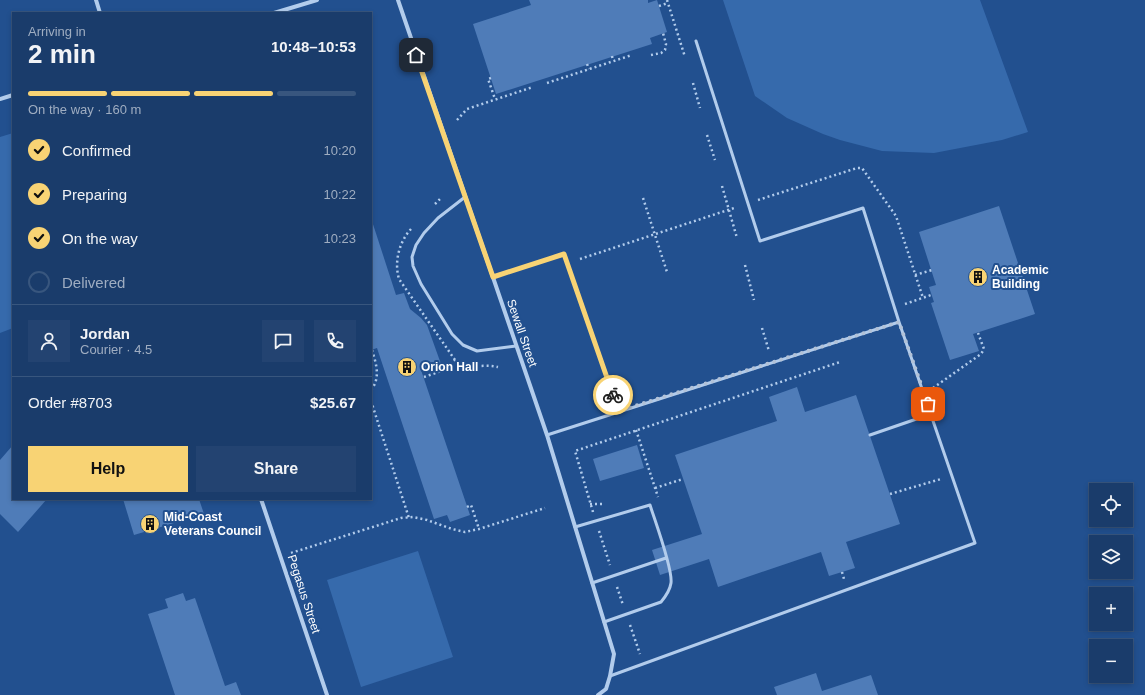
<!DOCTYPE html>
<html lang="en">
<head>
<meta charset="utf-8">
<style>
	:root { --surface:#1a3c6b; --page:#234371; --text:#f1f3f6; --muted:#9fadc1; --line:#38567e; --accent:#f8d374 }
	body { margin:0; font-family:Helvetica,sans-serif; background:var(--page); color:var(--text); height:100vh; display:flex; flex-direction:column; font-size:15px; white-space:nowrap }
	* { box-sizing:border-box; margin:0 }
	p { font-size:13px; color:var(--muted) }
	.icon { flex:none; width:22px; height:22px; fill:none; stroke:currentColor; stroke-width:2; stroke-linecap:round; stroke-linejoin:round }
	.map { position:relative; flex:1; overflow:hidden }
	.side { position:absolute; left:12px; top:12px; width:360px; height:488px; display:flex; flex-direction:column; background:var(--surface); border-radius:0px; box-shadow:0 2px 6px #0003,0 0 0 1px var(--line) }
	.side>* { flex:none }
	.fabs { position:absolute; left:1089px; top:483px; display:grid; gap:8px }
	.fabs a { display:grid; place-items:center; width:44px; height:44px; border-radius:0px; background:var(--surface); box-shadow:0 2px 6px #0003,0 0 0 1px var(--line); font-size:20px }
	.pin { position:absolute; display:grid; place-items:center; width:34px; height:34px; color:#fff; margin:-17px; border-radius:8px; box-shadow:0 2px 6px #0006 }
	.courier { position:absolute; display:grid; place-items:center; width:40px; height:40px; margin:-20px; border:3px solid #f8d374; border-radius:50%; background:#fff; color:#222; box-shadow:0 1px 5px #0007 }
	.headline em { font-style:normal; font-weight:800 }
	.headline div { display:flex; flex-direction:column-reverse }
	.headline { display:flex; align-items:center; justify-content:space-between; height:68px; padding:0 16px }
	h1 { font-size:26px; font-weight:800; line-height:30px }
	.bar { display:grid; grid-template-columns:repeat(4,1fr); gap:6px 4px; align-content:center; height:48px; padding:0 16px }
	.bar i { height:5px; border-radius:3px; background:var(--line) }
	.bar .active { background:var(--accent) }
	.bar p { grid-column:span 4 }
	.line { display:flex; align-items:center; gap:10px; padding:0 16px; border-top:1px solid var(--line) }
	.line div { flex:1 }
	.round { display:grid; place-items:center; flex:none; width:42px; height:42px; border-radius:0px; background:var(--page) }
	ol { padding:0 16px; list-style:none }
	li { display:flex; align-items:center; gap:12px; height:44px }
	li p { margin-inline-start:auto }
	li .icon { padding:4px; border-radius:50%; background:var(--accent); color:#111; stroke-width:4 }
	li:last-child { color:var(--muted) }
	li i { width:22px; height:22px; border:2px solid var(--line); border-radius:50% }
	.action { display:flex; gap:8px; margin-top:auto; padding:8px 16px }
	.action a { flex:1; height:46px; border-radius:0px; background:var(--accent); color:#111; font-size:16px; font-weight:800; line-height:46px; text-align:center }
	.action a+a { background:var(--page); color:var(--text) }
	.map>svg:first-child { display:block }
</style>
</head>
<body>
<div class="map">
<svg width="1145" height="695" viewBox="0 0 1145 695">
	<rect width="100%" height="100%" fill="#22508f"/>
	<path fill="#366aac" d="M 723,0 L 980,0 L 1028,132 L 1002,140 L 934,153 L 882,151 L 840,140 L 823,134 L 787,118 L 755,96 Z
		M 13,133 L 13,328 L 0,333 L 0,137 Z
		M 418,551 L 453,657 L 361,687 L 327,580 Z"/>
	<path fill="#4f7cb8" d="M 529,0 L 648,0 L 648,3 L 657,0 L 667,32 L 650,38 L 652,44 L 496,94 L 473,24 L 531,5 Z
		M 999,206 L 1035,314 L 973,334 L 979,351 L 950,360 L 931,303 L 934,302 L 929,287 L 936,285 L 919,232 Z
		M 371,218 L 396,295 L 404,293 L 410,309 L 421,318 L 427,325 L 441,364 L 421,370 L 470,515 L 450,522 L 447,515 L 434,519 L 377,348 L 371,350 Z
		M 797,387 L 805,412 L 856,395 L 900,524 L 846,542 L 855,568 L 829,576 L 821,552 L 718,587 L 709,559 L 660,575 L 652,550 L 702,534 L 675,455 L 777,421 L 769,397 Z
		M 13,445 L 13,499 L 47,499 L 18,532 L 0,514 L 0,460 Z
		M 637,445 L 644,468 L 600,481 L 593,459 Z
		M 123,499 L 199,499 L 204,514 L 134,535 Z
		M 183,593 L 186,601 L 195,598 L 225,686 L 236,682 L 241,695 L 175,695 L 148,614 L 168,608 L 165,599 Z
		M 816,673 L 822,691 L 871,675 L 878,695 L 777,695 L 774,687 Z"/>
	<g fill="none" stroke-linecap="round" stroke-linejoin="round">
		<path stroke="#b2ccec" stroke-width="2.5" stroke-dasharray="2 3" stroke-linecap="butt" d="M 667,0 L 685,57
			M 659,6 L 668,3
			M 651,55 L 661,53 L 665,50 L 666,44 L 663,33
			M 612,56 L 613,61
			M 587,64 L 589,69
			M 491,78 L 488,79 L 495,99
			M 547,83 L 632,55
			M 693,83 L 700,108
			M 457,120 L 467,109 L 533,87
			M 707,135 L 715,160
			M 722,186 L 737,238
			M 643,198 L 667,272
			M 758,200 L 857,168 L 862,168 L 896,216 L 923,298
			M 435,204 L 442,197
			M 411,229 C 399,242 394,262 399,279 L 455,360 C 470,371 482,363 498,367
			M 580,259 L 734,208
			M 745,265 L 754,300
			M 915,275 L 932,270
			M 905,304 L 931,295
			M 762,328 L 769,351
			M 424,377 L 447,369 L 455,360
			M 933,388 L 981,354 L 984,349 L 978,333
			M 371,390 C 381,378 376,363 372,350
			M 371,401 L 409,518
			M 636,430 L 658,497
			M 655,488 L 683,479
			M 890,494 L 941,479
			M 590,504 L 605,504
			M 467,507 L 471,505 L 479,529
			M 593,512 L 575,451 L 840,362
			M 599,531 L 610,565
			M 291,553 L 401,518 L 413,517 L 427,520 L 452,529 L 465,532 L 479,529 L 545,508
			M 842,572 L 844,579
			M 617,587 L 623,605
			M 630,625 L 640,654"/>
		<path stroke="#b2ccec" stroke-width="3" d="M 465,197 L 438,218 L 424,233 L 416,245 L 412,257 L 413,266 L 421,284 L 452,334 L 463,345 L 477,351 L 516,346
			M 493,277 L 564,254 L 619,411
			M 547,435 L 899,322 L 863,208 L 760,241 L 696,41
			M 870,435 L 931,414
			M 575,527 L 650,505 C 655,521 673,569 671,583 C 670,590 666,596 661,602 L 604,622
			M 592,583 L 666,558
			M 610,676 L 975,543 L 899,322"/>
		<path stroke="#b2ccec" stroke-width="4" d="M 96,0 L 100,13
			M 398,0 L 547,435 L 614,654 L 610,676 L 606,689 L 598,695
			M 274,13 L 317,0
			M 0,99 L 13,95
			M 261,499 L 327,695"/>
	</g>
	<g fill="none" stroke-linecap="round" stroke-linejoin="round">
		<path stroke="#b2c2d8" stroke-width="4" stroke-dasharray="0 7.2" d="M 613,395 L 619,411 L 899,322 L 928,404"/>
		<path stroke="#f8d374" stroke-width="5" d="M 416,55 L 493,277 L 564,254 L 613,395"/>
	</g>
	<defs>
		<g id="building-disc" transform="scale(1)"><circle r="9.5" fill="#f8d374" stroke="#22508f"/><path d="M-4-6H4V6H1V3H-1V6H-4ZM-2.5-4.3h1.7v1.8h-1.7ZM.8-4.3h1.7v1.8H.8ZM-2.5-1h1.7V.8h-1.7ZM.8-1h1.7V.8H.8Z" fill="#111"/></g>
	</defs>
	<g fill-rule="evenodd">
		<use href="#building-disc" x="978" y="277"/>
		<use href="#building-disc" x="407" y="367"/>
		<use href="#building-disc" x="150" y="524"/>
	</g>
	<g text-anchor="middle" stroke-width="4" stroke-linejoin="round" paint-order="stroke">
		<g font-size="12" font-weight="bold" fill="#fff" stroke="#22508f" text-anchor="start">
			<text x="992" y="274">Academic<tspan x="992" dy="14">Building</tspan></text>
			<text x="421" y="371">Orion Hall</text>
			<text x="164" y="521">Mid-Coast<tspan x="164" dy="14">Veterans Council</tspan></text>
		</g>
		<g font-size="12" fill="#fff" stroke="#22508f">
			<text transform="translate(522 333) rotate(71)" y="4">Sewall Street</text>
			<text transform="translate(304 594) rotate(72)" y="4">Pegasus Street</text>
		</g>
	</g>
</svg>
<div class="fabs">
<a><svg class="icon" aria-label="locate" viewBox="0 0 24 24"><circle cx="12" cy="12" r="6"/><path d="M12 2v4M12 18v4M2 12h4M18 12h4"/></svg></a>
<a><svg class="icon" aria-label="layers" viewBox="0 0 24 24"><path d="M12 4l9 5-9 5-9-5zM3 14l9 5 9-5"/></svg></a>
<a>+</a>
<a>−</a>
</div>
<div class="pin" style="left:928px;top:404px;background:#ea580c"><svg class="icon" aria-label="bag" viewBox="0 0 24 24"><path d="M5 8h14l-1 12H6zM9 8a3 3 0 0 1 6 0"/></svg></div>
<div class="pin" style="left:416px;top:55px;background:#1f2937"><svg class="icon" aria-label="home" viewBox="0 0 24 24"><path d="M3 11l9-7 9 7M6 9v11h12V9"/></svg></div>
<div class="courier" style="left:613px;top:395px"><svg class="icon" aria-label="bike" viewBox="0 0 24 24"><circle cx="6" cy="16" r="4"/><circle cx="18" cy="16" r="4"/><path d="M6 16l4-8h5l3 8M10 8l3 8H6M13 5h3"/></svg></div>
<section class="side">
<div class="headline"><div><h1>2 min</h1><p>Arriving in</p></div><em>10:48–10:53</em></div>
<div class="bar"><i class="active"></i><i class="active"></i><i class="active"></i><i></i><p>On the way · 160 m</p></div>
<ol>
<li><svg class="icon" aria-label="check" viewBox="0 0 24 24"><path d="M5 12l5 5 9-10"/></svg>Confirmed<p>10:20</p></li>
<li><svg class="icon" aria-label="check" viewBox="0 0 24 24"><path d="M5 12l5 5 9-10"/></svg>Preparing<p>10:22</p></li>
<li><svg class="icon" aria-label="check" viewBox="0 0 24 24"><path d="M5 12l5 5 9-10"/></svg>On the way<p>10:23</p></li>
<li><i></i>Delivered</li>
</ol>
<div class="line" style="height:72px"><a class="round"><svg class="icon" aria-label="person" viewBox="0 0 24 24"><circle cx="12" cy="8" r="4"/><path d="M4 21q1-7 8-7t8 7"/></svg></a><div><b>Jordan</b><p>Courier · 4.5</p></div><a class="round"><svg class="icon" aria-label="chat" viewBox="0 0 24 24"><path d="M4 5h16v11H9l-5 4z"/></svg></a><a class="round"><svg class="icon" aria-label="phone" viewBox="0 0 24 24"><path d="M5 4h4l2 5-3 2q2 4 5 5l2-3 5 2v4C11 20 4 13 5 4z"/></svg></a></div>
<div class="line" style="height:52px"><div>Order #8703</div><b>$25.67</b></div>
<div class="action"><a>Help</a><a>Share</a></div>
</section>
</div>
</body>
</html>
